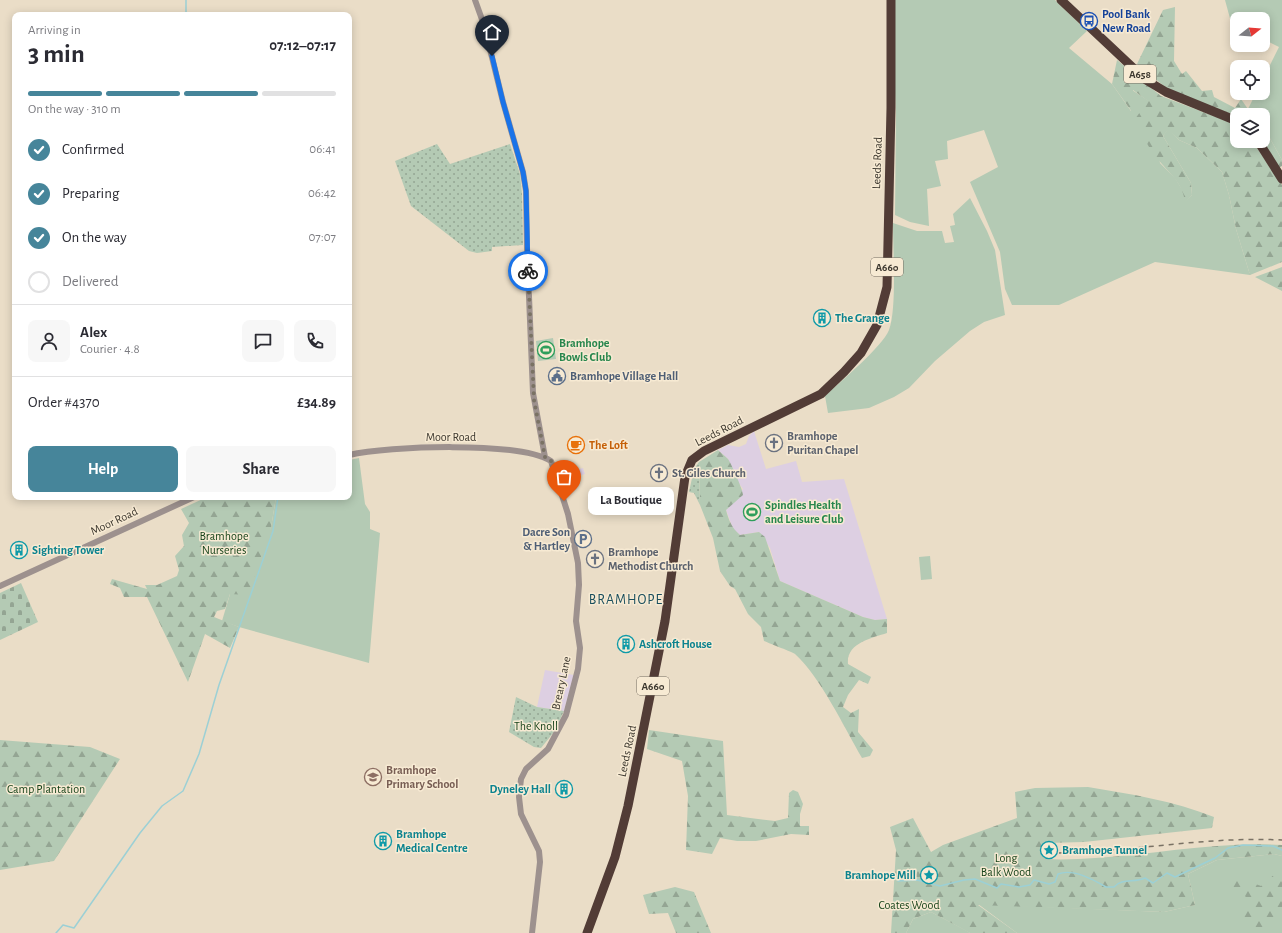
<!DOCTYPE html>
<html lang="en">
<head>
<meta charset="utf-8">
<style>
	:root { --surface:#fff; --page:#f7f7f7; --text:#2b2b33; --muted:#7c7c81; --line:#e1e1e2; --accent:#46859a }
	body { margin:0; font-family:"Alegreya Sans",sans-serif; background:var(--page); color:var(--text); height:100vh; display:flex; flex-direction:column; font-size:15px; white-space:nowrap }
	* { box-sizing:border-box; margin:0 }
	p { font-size:13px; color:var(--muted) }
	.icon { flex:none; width:22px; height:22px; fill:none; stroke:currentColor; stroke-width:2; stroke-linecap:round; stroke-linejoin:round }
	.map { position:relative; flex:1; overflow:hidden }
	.drawer { position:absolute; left:12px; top:12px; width:340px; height:488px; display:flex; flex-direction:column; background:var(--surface); border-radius:8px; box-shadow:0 2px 10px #0003 }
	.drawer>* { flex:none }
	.needle { width:26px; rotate:73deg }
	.tools { position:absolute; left:1230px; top:12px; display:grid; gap:8px }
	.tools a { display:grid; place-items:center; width:40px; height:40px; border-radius:8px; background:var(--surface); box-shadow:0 2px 10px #0003; font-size:20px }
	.pin { position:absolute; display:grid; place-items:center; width:34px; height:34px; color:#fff; margin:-41px -17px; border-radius:50% 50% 50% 0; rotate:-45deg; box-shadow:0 0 4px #0007 }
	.pin .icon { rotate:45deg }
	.courier { position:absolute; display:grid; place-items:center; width:40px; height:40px; margin:-20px; border:3px solid #1a73e8; border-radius:50%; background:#fff; color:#222; box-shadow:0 1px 5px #0007 }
	.bubble { position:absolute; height:28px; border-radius:8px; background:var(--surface); box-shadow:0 2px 10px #0003; font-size:13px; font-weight:600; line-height:28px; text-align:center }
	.overview em { font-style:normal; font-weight:600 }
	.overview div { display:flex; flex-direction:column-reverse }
	.overview { display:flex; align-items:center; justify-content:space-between; height:68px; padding:0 16px }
	h1 { font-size:26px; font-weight:600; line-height:30px }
	.bar { display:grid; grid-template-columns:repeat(4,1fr); gap:6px 4px; align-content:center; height:48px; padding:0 16px }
	.bar i { height:5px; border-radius:3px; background:var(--line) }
	.bar .active { background:var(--accent) }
	.bar p { grid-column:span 4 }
	.line { display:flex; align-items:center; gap:10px; padding:0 16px; border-top:1px solid var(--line) }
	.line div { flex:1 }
	.round { display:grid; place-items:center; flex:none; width:42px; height:42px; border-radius:8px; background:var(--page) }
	ol { padding:0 16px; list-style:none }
	li { display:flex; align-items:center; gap:12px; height:44px }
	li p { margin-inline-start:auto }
	li .icon { padding:4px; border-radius:50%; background:var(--accent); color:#fff; stroke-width:4 }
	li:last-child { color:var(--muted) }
	li i { width:22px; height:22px; border:2px solid var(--line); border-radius:50% }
	.button { display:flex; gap:8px; margin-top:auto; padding:8px 16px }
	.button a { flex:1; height:46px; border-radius:8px; background:var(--accent); color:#fff; font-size:16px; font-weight:600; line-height:46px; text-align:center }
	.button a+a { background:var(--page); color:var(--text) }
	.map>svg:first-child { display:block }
</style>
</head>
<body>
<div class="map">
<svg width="1282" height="933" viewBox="0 0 1282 933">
	<defs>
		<pattern id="forest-firs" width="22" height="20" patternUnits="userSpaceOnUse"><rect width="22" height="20" fill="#b4cab4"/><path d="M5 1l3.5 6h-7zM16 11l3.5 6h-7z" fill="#94a593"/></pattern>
		<pattern id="cemetery-stones" width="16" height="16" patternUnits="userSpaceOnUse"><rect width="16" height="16" fill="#b4cab4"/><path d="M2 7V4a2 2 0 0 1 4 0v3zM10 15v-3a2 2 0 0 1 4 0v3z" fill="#94a593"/></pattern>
		<pattern id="park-dots" width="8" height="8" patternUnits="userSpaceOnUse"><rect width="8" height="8" fill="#b4cab4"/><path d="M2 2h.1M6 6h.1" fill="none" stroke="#94a593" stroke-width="1.8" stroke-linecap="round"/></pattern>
	</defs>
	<rect width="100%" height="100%" fill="#eaddc7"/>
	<path fill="#ddcfe2" d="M 754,431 L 766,469 L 796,461 L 802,482 L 844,479 L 887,619 L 875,620 L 863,617 L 780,581 L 770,548 L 759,532 L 740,535 L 733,529 L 726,510 L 743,489 L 738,482 L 728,459 L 718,450 L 728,445 L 739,447 L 746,444 L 749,436 Z
		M 583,468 L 585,474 L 574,477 L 576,487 L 566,488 L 564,473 Z
		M 545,670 L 574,675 L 564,711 L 537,707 Z"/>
	<path fill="#b4cab4" d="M 894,0 L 1055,0 L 1087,31 L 1069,48 L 1112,84 L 1131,111 L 1132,90 L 1149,101 L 1160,163 L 1175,178 L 1185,194 L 1185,202 L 1192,195 L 1191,183 L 1163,136 L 1168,129 L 1179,140 L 1197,148 L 1222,172 L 1229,195 L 1236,229 L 1250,275 L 1155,262 L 1059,305 L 1012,305 L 1005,289 L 1000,252 L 970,182 L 998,167 L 984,130 L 947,141 L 948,159 L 935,161 L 941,186 L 927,189 L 929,226 L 910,222 L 895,215 L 896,114 L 893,49 Z
		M 1225,0 L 1282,0 L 1282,160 L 1267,133 L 1263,136 L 1263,115 L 1252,115 L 1248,109 L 1256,93 L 1263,93 L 1263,79 L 1279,47 L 1263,39 L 1263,19 L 1237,19 L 1237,25 L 1231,22 Z
		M 970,198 L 987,231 L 995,250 L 1005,315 L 984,322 L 970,331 L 935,361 L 909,388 L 894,397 L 869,408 L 828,413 L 825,396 C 840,382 882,347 889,330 C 897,309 893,248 893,223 L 917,231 L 942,231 L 945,243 L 954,242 L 950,226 L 955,225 L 953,214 Z
		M 553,338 L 556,359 L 538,361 L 536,341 Z
		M 359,458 L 365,504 L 370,512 L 370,529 L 380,533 L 369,663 L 239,627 L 222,621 L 230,594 L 271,528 L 276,497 L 349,497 L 349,460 Z
		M 930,556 L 932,579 L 921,580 L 919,557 Z
		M 1274,854 L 1282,856 L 1282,933 L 1017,933 L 978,904 L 1164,912 L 1195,905 L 1188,874 L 1217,860 Z
		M 931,912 L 967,931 L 970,933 L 906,933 L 913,919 Z"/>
	<path fill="url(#forest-firs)" d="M 1175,7 L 1174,61 L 1182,74 L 1186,71 L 1202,91 L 1212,90 L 1214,97 L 1235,108 L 1241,99 L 1252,115 L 1237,115 L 1237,118 L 1231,114 L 1170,91 L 1137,64 L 1163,10 Z
		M 1117,60 L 1161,96 L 1237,125 L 1237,141 L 1253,142 L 1282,185 L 1282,262 L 1250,275 L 1236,229 L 1229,195 L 1222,172 L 1197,148 L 1179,140 L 1168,130 L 1163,136 L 1191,183 L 1192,195 L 1185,203 C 1184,181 1162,168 1151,150 C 1145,141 1140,129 1135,119 L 1148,101 L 1133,90 L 1132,112 L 1112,84 Z
		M 1267,133 L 1282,160 L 1282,166 L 1278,168 L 1263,141 L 1263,136 Z
		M 1282,267 L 1282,291 L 1255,277 Z
		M 718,450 C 721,453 725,456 728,459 C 732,465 743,490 743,495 L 726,510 C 729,521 732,528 740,535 L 759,532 L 765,537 L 780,581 L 863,617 L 875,620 L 887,619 L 887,633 C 872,638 846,643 848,664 L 871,677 L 868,684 L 859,680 L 848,695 L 843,707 L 851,713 L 859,709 L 858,732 L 873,750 L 870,756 L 862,758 C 844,727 821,678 795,654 C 792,652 771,644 764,641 L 761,627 L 748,614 L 735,589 L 730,586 L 720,571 L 713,538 L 700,505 L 699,462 Z
		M 207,497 L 276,497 L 271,528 L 248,595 L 230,594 L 225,609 L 217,611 L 214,617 L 239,627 L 230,648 L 205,634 L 188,682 L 147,597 L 124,597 L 120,588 L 110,584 L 112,579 L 147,589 L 145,585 L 157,585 L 177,576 L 179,570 L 175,556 L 184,546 L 182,535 L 189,523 L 181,509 Z
		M 649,730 L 723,741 L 727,815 L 775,821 L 788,818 L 789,793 L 793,790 L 798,792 L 803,804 L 800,814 L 800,826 L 809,826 L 809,835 L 791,834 L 756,841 L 737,841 L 720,838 L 712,854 L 686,850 L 688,796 L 682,761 L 647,749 Z
		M 0,740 L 90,747 L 120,759 L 54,861 L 0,870 Z
		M 1088,787 C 1131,794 1174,801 1214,817 L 1212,828 L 1084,842 L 1046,843 L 1046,859 C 1063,860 1079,859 1095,858 C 1157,854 1220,841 1282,845 L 1282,856 L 1274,854 L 1217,860 L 1188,874 L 1195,905 L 1164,912 L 978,905 L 1017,933 L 970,933 L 931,912 L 913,919 L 906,933 L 891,933 L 896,850 L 890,827 L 913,818 L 931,852 L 943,845 L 1017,818 L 1015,792 L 1035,788 Z
		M 1276,873 L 1282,873 L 1282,919 C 1267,931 1260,933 1244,921 L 1244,909 L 1248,898 L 1232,889 L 1237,877 L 1261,886 Z
		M 675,887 L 694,892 L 711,933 L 676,933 L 668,913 L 649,914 L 643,895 Z"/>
	<path fill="url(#cemetery-stones)" d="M 21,583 L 38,622 L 0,640 L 0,593 Z"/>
	<path fill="url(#park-dots)" d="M 437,144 L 450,164 L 510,144 L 520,174 L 522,194 L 523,245 L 492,247 L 492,251 L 477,253 L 469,251 L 411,206 L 395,161 Z
		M 699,462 L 700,505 L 694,493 L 689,492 L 694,469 Z
		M 516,697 L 537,707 L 564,711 L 554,732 L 541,748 L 534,747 L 509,732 Z"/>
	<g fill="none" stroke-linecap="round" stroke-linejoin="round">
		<path stroke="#9cd0d5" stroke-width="1.5" d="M 186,0 L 186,15
			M 898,881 L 917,880 L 940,886 L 964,880 L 975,879 L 997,888 L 1001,884 L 1019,887 L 1030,885 L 1034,880 L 1049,884 L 1055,882 L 1058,874 C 1073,868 1094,880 1106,887 L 1114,887 C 1122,878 1134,883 1145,878 L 1153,883 L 1167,873 L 1175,877 L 1215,858 L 1228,848 L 1243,845 L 1273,846 L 1282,850
			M 56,933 L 63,925 L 74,928 L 140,833 L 162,806 L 183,791 L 199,754 L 219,685 L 273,531 L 278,497"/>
		<path stroke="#9d918e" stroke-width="6" d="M 475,0 L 484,25 L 503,102 L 523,172 L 526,191 L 527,248 L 533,393 L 545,457
			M 349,455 C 389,446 517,441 551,461 L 568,514 L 578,563 L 579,585 L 576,621 L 580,648 L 578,669 L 566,715 L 548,749 L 526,769 L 521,779 L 519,797 L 521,814 L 539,851 L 540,862 L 532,933
			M 0,586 L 194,497"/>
		<path stroke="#523c36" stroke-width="9" d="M 1061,0 L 1146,80 L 1166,92 L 1237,121
			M 1258,141 L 1282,179
			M 587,933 L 615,857 L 628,806 L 665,621 L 685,477 L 692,460 L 704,451 L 821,394 L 844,372 L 861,353 L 877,325 L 887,287 L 891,108 L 891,0"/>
		<path stroke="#797164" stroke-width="1.5" stroke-dasharray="5 5" stroke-linecap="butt" d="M 1049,853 C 1127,853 1204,836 1282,840"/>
	</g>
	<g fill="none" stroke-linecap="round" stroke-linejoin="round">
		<path stroke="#7a7264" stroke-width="4" stroke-dasharray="0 7.2" d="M 528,271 L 534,400 L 545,457 L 551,461 L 564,501"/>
		<path stroke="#1a73e8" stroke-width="5" d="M 492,56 L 503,102 L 523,172 L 526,191 L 528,271"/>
	</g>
	<defs>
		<g id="bus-ring" transform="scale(0.9)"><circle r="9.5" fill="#f7ead3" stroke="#1a4fb4" stroke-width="1.5"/><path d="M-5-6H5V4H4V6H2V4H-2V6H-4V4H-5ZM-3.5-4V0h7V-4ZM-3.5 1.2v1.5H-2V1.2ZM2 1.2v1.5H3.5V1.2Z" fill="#1a4fb4"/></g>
		<g id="building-ring" transform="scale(0.9)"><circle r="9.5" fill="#f7ead3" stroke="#0f9aa8" stroke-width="1.5"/><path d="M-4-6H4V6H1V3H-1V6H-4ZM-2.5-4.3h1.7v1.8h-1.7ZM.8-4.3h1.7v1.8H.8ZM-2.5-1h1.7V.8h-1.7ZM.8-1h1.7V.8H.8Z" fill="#0f9aa8"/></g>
		<g id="stadium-ring" transform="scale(0.9)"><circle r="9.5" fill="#f7ead3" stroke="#2e9e5b" stroke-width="1.5"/><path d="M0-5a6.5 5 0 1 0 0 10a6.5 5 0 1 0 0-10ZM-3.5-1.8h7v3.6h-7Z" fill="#2e9e5b"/></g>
		<g id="civic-ring" transform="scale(0.9)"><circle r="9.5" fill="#f7ead3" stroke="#5c6f8a" stroke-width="1.5"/><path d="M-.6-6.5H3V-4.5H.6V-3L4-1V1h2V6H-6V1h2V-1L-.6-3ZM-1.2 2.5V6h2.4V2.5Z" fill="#5c6f8a"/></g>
		<g id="church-ring" transform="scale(0.9)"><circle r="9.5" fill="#f7ead3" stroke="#6b7280" stroke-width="1.5"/><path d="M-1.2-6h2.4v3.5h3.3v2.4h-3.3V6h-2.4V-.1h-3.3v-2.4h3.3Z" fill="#6b7280"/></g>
		<g id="cafe-ring" transform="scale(0.9)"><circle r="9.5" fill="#f7ead3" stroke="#e8710a" stroke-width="1.5"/><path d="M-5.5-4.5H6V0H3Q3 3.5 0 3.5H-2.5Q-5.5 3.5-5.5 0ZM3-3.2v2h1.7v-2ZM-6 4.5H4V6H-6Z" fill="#e8710a"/></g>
		<g id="parking-ring" transform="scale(0.9)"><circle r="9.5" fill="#f7ead3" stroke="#5c6f8a" stroke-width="1.5"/><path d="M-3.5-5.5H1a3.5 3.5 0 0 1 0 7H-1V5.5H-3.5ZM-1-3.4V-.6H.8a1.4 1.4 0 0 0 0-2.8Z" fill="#5c6f8a"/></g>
		<g id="school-ring" transform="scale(0.9)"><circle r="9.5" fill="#f7ead3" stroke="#8d6e63" stroke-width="1.5"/><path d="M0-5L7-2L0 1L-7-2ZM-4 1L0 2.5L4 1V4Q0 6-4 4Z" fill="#8d6e63"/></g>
		<g id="sight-ring" transform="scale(0.9)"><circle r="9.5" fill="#f7ead3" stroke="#0f9aa8" stroke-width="1.5"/><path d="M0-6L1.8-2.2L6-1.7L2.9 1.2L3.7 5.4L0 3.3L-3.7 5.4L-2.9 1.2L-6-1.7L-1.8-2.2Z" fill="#0f9aa8"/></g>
	</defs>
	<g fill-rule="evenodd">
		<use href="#bus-ring" x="1089" y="21"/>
		<use href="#building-ring" x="822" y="318"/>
		<use href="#stadium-ring" x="546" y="350"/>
		<use href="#civic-ring" x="557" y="376"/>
		<use href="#church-ring" x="774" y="443"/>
		<use href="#cafe-ring" x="576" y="445"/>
		<use href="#church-ring" x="659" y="473"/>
		<use href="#stadium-ring" x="752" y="512"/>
		<use href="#parking-ring" x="583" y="539"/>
		<use href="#building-ring" x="19" y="550"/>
		<use href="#church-ring" x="595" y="559"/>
		<use href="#building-ring" x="626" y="644"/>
		<use href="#school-ring" x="373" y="777"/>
		<use href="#building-ring" x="564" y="789"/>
		<use href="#building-ring" x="383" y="841"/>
		<use href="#sight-ring" x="1049" y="850"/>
		<use href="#sight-ring" x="929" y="875"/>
	</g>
	<g text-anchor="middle" stroke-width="3" stroke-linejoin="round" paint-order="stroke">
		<g fill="#f7ead3" stroke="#756d60" stroke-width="1">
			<rect x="1124" y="65" width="32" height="18" rx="3"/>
			<rect x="871" y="258" width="32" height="18" rx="3"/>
			<rect x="637" y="677" width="32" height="18" rx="3"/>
		</g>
		<g font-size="11" font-weight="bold" fill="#3d382f">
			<text x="1140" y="78">A658</text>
			<text x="887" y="271">A660</text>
			<text x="653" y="690">A660</text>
		</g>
		<g font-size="12" font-weight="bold" fill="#164399" stroke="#f7ead3" text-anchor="start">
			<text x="1102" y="18">Pool Bank<tspan x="1102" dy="14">New Road</tspan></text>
		</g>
		<g font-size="12" fill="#3d382f" stroke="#f7ead3">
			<text transform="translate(877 163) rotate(-88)" y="4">Leeds Road</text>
			<text transform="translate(719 431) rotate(-27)" y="4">Leeds Road</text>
			<text x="451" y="441">Moor Road</text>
			<text transform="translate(114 521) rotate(-25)" y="4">Moor Road</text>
			<text transform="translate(561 683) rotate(-78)" y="4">Breary Lane</text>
			<text transform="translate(627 751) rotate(-78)" y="4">Leeds Road</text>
		</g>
		<g font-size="12" font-weight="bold" fill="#0d838f" stroke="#f7ead3" text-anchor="start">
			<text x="835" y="322">The Grange</text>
			<text x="32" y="554">Sighting Tower</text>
			<text x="639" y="648">Ashcroft House</text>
			<text x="551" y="793" text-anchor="end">Dyneley Hall</text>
			<text x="396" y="838">Bramhope<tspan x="396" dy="14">Medical Centre</tspan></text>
			<text x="1062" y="854">Bramhope Tunnel</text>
			<text x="916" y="879" text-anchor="end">Bramhope Mill</text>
		</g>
		<g font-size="12" font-weight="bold" fill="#27864d" stroke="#f7ead3" text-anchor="start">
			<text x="559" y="347">Bramhope<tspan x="559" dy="14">Bowls Club</tspan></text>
			<text x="765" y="509">Spindles Health<tspan x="765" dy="14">and Leisure Club</tspan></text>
		</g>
		<g font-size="12" font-weight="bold" fill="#4e5e75" stroke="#f7ead3" text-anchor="start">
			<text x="570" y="380">Bramhope Village Hall</text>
			<text x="570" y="536" text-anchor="end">Dacre Son<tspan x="570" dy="14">&amp; Hartley</tspan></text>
		</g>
		<g font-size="12" font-weight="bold" fill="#5b616d" stroke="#f7ead3" text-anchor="start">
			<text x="787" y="440">Bramhope<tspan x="787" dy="14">Puritan Chapel</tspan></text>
			<text x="672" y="477">St. Giles Church</text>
			<text x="608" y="556">Bramhope<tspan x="608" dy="14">Methodist Church</tspan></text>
		</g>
		<g font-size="12" font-weight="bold" fill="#c56008" stroke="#f7ead3" text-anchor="start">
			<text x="589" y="449">The Loft</text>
		</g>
		<g font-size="12" fill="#18441b" stroke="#f7ead3">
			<text x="224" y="540">Bramhope<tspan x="224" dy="14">Nurseries</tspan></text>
			<text x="536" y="730">The Knoll</text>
			<text x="46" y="793">Camp Plantation</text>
			<text x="1006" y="862">Long<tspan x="1006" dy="14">Balk Wood</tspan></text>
			<text x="909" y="909">Coates Wood</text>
		</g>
		<g font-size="12" font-weight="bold" fill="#785e54" stroke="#f7ead3" text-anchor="start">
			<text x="386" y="774">Bramhope<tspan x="386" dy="14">Primary School</tspan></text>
		</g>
		<g font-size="14" letter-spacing="1" fill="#194e5d" stroke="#f7ead3">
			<text x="626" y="604">BRAMHOPE</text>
		</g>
	</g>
</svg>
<div class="tools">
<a><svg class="needle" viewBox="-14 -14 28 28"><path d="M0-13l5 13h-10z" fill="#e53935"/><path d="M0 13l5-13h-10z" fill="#7c7c81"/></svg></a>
<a><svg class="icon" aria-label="locate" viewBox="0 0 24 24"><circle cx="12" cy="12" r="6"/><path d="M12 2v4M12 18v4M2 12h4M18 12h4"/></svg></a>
<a><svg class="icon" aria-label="layers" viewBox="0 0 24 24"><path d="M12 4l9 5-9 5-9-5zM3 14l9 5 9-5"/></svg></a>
</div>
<div class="pin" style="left:564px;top:501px;background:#ea580c"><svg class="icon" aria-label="bag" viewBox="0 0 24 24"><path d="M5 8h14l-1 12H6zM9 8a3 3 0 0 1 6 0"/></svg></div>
<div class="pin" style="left:492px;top:56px;background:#1f2937"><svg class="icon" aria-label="home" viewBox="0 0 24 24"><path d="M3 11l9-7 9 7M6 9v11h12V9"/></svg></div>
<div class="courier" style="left:528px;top:271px"><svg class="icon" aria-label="bike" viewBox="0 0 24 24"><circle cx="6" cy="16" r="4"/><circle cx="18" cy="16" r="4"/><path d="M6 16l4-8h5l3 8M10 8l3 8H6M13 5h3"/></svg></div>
<div class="bubble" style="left:588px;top:487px;width:86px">La Boutique</div>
<section class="drawer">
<div class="overview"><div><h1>3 min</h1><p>Arriving in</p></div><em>07:12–07:17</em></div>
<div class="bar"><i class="active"></i><i class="active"></i><i class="active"></i><i></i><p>On the way · 310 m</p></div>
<ol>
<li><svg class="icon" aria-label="check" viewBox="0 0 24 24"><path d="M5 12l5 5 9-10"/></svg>Confirmed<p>06:41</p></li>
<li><svg class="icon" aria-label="check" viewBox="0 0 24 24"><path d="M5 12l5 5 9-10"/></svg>Preparing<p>06:42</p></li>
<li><svg class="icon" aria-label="check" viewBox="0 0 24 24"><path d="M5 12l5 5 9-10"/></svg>On the way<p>07:07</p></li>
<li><i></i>Delivered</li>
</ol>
<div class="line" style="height:72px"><a class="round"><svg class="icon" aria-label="person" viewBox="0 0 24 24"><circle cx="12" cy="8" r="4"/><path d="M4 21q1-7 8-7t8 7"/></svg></a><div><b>Alex</b><p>Courier · 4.8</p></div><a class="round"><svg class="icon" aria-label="chat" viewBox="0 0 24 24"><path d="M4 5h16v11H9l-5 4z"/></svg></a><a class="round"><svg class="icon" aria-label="phone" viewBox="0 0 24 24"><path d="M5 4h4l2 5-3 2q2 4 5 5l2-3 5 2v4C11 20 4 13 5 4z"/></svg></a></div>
<div class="line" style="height:52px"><div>Order #4370</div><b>£34.89</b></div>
<div class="button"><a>Help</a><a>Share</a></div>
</section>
</div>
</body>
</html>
